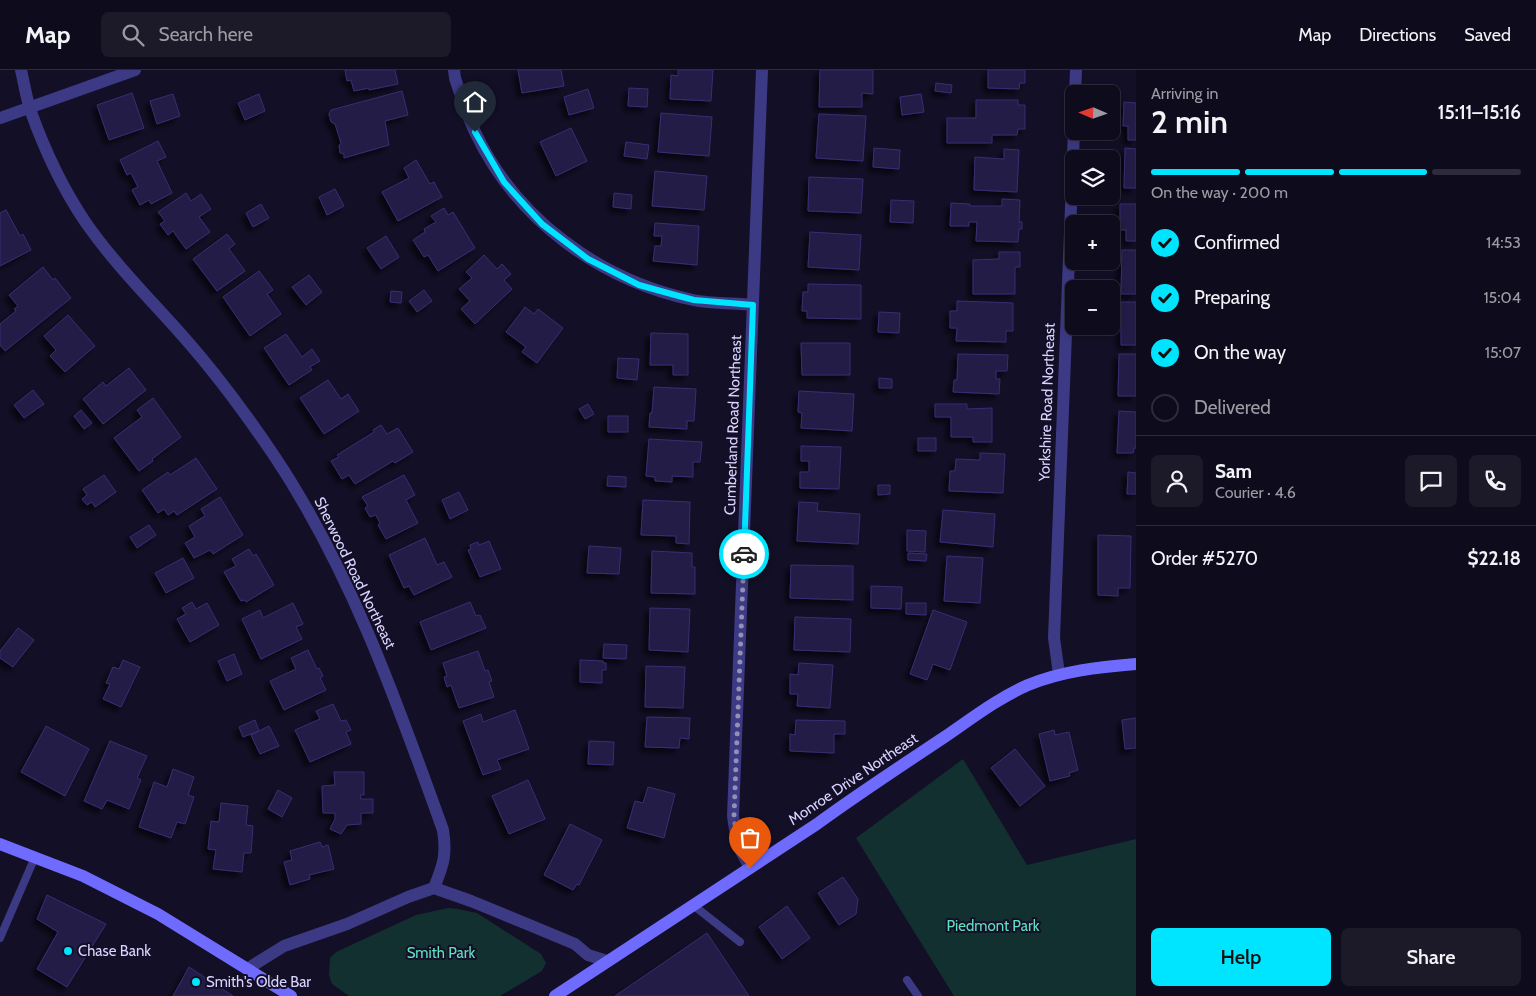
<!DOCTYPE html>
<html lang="en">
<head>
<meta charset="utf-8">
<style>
	:root { --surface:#0e0b1c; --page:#1c1929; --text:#f1f3f6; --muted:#9b9ba3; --line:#2e2b3b; --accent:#00e5ff }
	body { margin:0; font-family:Cabin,sans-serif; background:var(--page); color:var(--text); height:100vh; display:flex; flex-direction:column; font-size:19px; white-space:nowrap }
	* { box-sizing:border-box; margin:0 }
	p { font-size:16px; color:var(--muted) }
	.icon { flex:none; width:28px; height:28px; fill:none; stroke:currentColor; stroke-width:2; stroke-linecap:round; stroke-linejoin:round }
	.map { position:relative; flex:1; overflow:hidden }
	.panel { display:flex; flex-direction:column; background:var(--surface); width:400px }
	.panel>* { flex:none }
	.needle { width:32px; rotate:272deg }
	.buttons { position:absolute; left:1065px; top:15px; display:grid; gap:10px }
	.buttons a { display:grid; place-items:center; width:55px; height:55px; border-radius:8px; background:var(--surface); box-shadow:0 2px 8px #0003,0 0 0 1px var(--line); font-size:25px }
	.pin { position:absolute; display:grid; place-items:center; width:42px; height:42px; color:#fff; margin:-51px -21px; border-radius:50% 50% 50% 0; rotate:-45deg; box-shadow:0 0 5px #0007 }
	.pin .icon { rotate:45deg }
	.courier { position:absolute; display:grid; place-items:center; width:50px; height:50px; margin:-25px; border:4px solid #00e5ff; border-radius:50%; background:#fff; color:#222; box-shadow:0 1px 6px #0007 }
	.head em { font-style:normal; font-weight:600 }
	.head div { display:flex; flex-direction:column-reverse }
	.head { display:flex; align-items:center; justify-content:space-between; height:85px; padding:0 15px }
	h1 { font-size:32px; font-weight:600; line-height:38px }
	.bar { display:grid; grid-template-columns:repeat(4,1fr); gap:8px 5px; align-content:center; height:60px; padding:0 15px }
	.bar i { height:6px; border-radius:4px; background:var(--line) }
	.bar .current { background:var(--accent) }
	.bar p { grid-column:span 4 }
	.line { display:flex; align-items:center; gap:12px; padding:0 15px; border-top:1px solid var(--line) }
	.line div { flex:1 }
	.round { display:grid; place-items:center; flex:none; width:52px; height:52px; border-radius:8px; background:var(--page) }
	ol { padding:0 15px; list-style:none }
	li { display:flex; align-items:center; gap:15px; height:55px }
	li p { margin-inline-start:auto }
	li .icon { padding:5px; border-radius:50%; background:var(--accent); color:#111; stroke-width:4 }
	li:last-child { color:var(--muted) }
	li i { width:28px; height:28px; border:2px solid var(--line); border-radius:50% }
	.action { display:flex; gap:10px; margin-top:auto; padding:10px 15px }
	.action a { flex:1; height:58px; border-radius:8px; background:var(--accent); color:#111; font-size:20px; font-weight:600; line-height:58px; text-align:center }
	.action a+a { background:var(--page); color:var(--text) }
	header { display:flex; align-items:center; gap:30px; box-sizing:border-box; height:70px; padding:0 25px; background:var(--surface); border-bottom:1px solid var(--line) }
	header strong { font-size:24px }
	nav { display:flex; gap:28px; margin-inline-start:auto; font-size:18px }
	.search { width:350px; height:45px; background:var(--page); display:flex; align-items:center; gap:12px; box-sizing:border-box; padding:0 18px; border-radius:8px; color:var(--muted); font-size:19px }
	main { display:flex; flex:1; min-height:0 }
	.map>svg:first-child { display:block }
</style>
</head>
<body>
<header>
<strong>Map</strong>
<div class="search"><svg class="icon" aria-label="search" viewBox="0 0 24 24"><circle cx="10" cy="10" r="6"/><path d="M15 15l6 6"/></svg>Search here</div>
<nav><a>Map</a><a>Directions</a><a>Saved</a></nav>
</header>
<main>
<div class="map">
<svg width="1136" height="926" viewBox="0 0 1136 926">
	<defs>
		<filter id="shadow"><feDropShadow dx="-4.5" dy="4.5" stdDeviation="2.5" flood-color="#0009"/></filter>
	</defs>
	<rect width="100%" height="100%" fill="#130f26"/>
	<path fill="#12302f" d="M 963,689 L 1027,795 L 1136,769 L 1136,926 L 954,926 L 856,768 Z
		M 448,838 L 458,839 L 477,843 L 541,884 L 546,893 L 542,901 L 500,926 L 349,926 L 332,914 L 329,905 L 330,888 L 336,882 L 416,845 Z"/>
	<path fill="#241b47" stroke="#3b2d73" filter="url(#shadow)" d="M 345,0 L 395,0 L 398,14 L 369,20 L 369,18 L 354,21 L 351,10 L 347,11 Z
		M 518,0 L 561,0 L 564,16 L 522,23 Z
		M 678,0 L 713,0 L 711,31 L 670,29 L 671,5 L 678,6 Z
		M 820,0 L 873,0 L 873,24 L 862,23 L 862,37 L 819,37 Z
		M 988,0 L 1025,0 L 1025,13 L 1020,13 L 1019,19 L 988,18 Z
		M 936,13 L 952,15 L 951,23 L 935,21 Z
		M 629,18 L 648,19 L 647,37 L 628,36 Z
		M 588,19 L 594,38 L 569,45 L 564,27 Z
		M 402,21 L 408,45 L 385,51 L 389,75 L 344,88 L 344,84 L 340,83 L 339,76 L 341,73 L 335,54 L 331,52 L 329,44 L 331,40 Z
		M 132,23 L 144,58 L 109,70 L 97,35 Z
		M 173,24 L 180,46 L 157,54 L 150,31 Z
		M 259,24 L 265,41 L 245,50 L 238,33 Z
		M 921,24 L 924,42 L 902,45 L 900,27 Z
		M 976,30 L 1018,30 L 1018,35 L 1025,35 L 1025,59 L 1018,59 L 1017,65 L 992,65 L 992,73 L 947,73 L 947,48 L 976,48 Z
		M 1124,32 L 1136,33 L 1136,70 L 1128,70 L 1128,56 L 1123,56 Z
		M 661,43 L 712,47 L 709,86 L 658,82 Z
		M 819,44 L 866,46 L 863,91 L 816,88 Z
		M 571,58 L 587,91 L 556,106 L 540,72 Z
		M 158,71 L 166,87 L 157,91 L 172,123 L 151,134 L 149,130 L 140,135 L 132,120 L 138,117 L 131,103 L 127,105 L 120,90 Z
		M 626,72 L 649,75 L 647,89 L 624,86 Z
		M 874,78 L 900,80 L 899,99 L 873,97 Z
		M 1125,78 L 1136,79 L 1136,118 L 1124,118 Z
		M 1004,79 L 1019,80 L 1017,122 L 974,120 L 975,87 L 1004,89 Z
		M 416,90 L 430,114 L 434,112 L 442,127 L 398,151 L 382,122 L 409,108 L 404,98 Z
		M 655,101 L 707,106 L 704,140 L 652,136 Z
		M 809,107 L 863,109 L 861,143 L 808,141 Z
		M 335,119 L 344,136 L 327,145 L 319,127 Z
		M 186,123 L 191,131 L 201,124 L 211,139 L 199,147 L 210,162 L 186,179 L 173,161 L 168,165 L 160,154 L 165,151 L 158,142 Z
		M 614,123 L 632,125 L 631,139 L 613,137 Z
		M 1002,129 L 1020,130 L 1019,152 L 1022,152 L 1022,159 L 1019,159 L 1018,172 L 976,171 L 977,152 L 969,152 L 969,156 L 950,156 L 951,133 L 970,134 L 970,136 L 1002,136 Z
		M 891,130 L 914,131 L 913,153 L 890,152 Z
		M 261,134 L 269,148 L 253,157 L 246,143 Z
		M 1120,134 L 1136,134 L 1136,171 L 1126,171 L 1126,160 L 1120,160 Z
		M 444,138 L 448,145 L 453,142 L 475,178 L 438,201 L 428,185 L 424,187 L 413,170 L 425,162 L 424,159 L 436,152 L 431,146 Z
		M 6,140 L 20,166 L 23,164 L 31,180 L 0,196 L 0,143 Z
		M 655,153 L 699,156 L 697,195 L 653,191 L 655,176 L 661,176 L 662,166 L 654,166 Z
		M 810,162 L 861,165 L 859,200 L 808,197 Z
		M 227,164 L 235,174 L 229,179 L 245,201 L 217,221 L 193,189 Z
		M 386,166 L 399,187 L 381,199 L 367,178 Z
		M 1122,180 L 1136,180 L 1136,224 L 1121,224 Z
		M 999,182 L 1020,182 L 1020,197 L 1015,197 L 1015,224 L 973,224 L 973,190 L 999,189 Z
		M 484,185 L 497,199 L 502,194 L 511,204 L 504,210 L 512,219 L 475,254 L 461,239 L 470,231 L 459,219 L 472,208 L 466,202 Z
		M 43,197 L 53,210 L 55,208 L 71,228 L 5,281 L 0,275 L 0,254 L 16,241 L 14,239 L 18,236 L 9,225 Z
		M 259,201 L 273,220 L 267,224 L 281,244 L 250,266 L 223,227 Z
		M 309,205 L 322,222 L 306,235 L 292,217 Z
		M 808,214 L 861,215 L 861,249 L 807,248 L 807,241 L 802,241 L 803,222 L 808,222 Z
		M 424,220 L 432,231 L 417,242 L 409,231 Z
		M 391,221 L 402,222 L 401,233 L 390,232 Z
		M 957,231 L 1013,233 L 1013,261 L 1006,261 L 1006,272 L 956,271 L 957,258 L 950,258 L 950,241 L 957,241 Z
		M 1121,232 L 1136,232 L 1136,275 L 1121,275 Z
		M 525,237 L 534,244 L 538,239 L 563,258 L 537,293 L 522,282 L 526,277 L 506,262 Z
		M 879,242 L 900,243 L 899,263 L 878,262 Z
		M 68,245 L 95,276 L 65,302 L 50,286 L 56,280 L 44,266 Z
		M 651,263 L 688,264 L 688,305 L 673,305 L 673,295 L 650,295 Z
		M 286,264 L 302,287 L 312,279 L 320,291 L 310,297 L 312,300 L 289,315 L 264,278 Z
		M 801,273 L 850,273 L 850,305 L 802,305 Z
		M 958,284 L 1008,285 L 1007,301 L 996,301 L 996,309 L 1000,309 L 999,324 L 953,322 L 954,310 L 957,310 Z
		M 1119,284 L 1136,284 L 1136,326 L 1118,326 Z
		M 618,288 L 639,289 L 637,310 L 617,308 Z
		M 129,298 L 146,320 L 103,354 L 83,329 L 103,312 L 106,316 Z
		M 879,308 L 892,309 L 892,318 L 879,318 Z
		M 328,310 L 341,329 L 348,324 L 359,341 L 324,364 L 300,328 Z
		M 654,317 L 696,319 L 694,351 L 687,351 L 687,359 L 649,357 L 650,343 L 652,343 Z
		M 33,320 L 44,334 L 24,348 L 14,335 Z
		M 799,321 L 854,324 L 852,361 L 801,358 L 802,343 L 798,342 Z
		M 153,328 L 181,367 L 152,389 L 153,391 L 139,401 L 114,368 L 142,347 L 137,340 Z
		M 588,334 L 594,344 L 585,349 L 579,339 Z
		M 935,334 L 967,334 L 967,339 L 992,338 L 992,372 L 973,372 L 973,367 L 951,367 L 951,347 L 935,347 Z
		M 81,340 L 92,353 L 84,359 L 74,346 Z
		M 1119,341 L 1136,342 L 1136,378 L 1134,378 L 1133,383 L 1117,383 Z
		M 608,346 L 628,346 L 628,362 L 608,362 Z
		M 381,355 L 387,364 L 398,358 L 413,382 L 395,393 L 393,391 L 355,414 L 349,405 L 342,409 L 331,391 L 339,387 L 337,385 L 374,362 L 373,360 Z
		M 918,368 L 936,368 L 936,381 L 918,381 Z
		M 649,369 L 702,372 L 700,392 L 693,392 L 693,407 L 672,406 L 672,412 L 655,411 L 655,407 L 646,406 Z
		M 801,376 L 841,377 L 839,419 L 800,418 L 800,402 L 809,402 L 809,391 L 801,391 Z
		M 980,383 L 1005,384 L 1003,423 L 949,421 L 950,401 L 955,401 L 956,389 L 980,390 Z
		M 196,388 L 217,419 L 177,445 L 174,441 L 168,445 L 164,439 L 158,443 L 142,420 L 168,402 L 170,405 Z
		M 1128,402 L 1136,403 L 1136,424 L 1127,424 Z
		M 104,405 L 116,422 L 95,437 L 92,432 L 87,435 L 82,429 L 87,425 L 83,419 Z
		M 404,405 L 415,425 L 406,430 L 418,453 L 386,469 L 378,455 L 380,453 L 376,445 L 370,447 L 365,438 L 368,436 L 362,427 Z
		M 608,406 L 626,407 L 626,417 L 607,416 Z
		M 878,415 L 890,415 L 890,424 L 878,425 Z
		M 459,422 L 468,440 L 450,449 L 442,430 Z
		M 220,427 L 243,465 L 213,484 L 210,480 L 194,488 L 185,473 L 195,467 L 189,456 L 205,446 L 201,439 Z
		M 643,430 L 690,432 L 689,474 L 676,473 L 676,466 L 641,465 Z
		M 799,432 L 818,433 L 817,441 L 860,444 L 858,474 L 797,471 Z
		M 943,440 L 995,444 L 993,477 L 940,472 Z
		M 149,455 L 156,465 L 137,478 L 130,467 Z
		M 907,460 L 926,461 L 925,482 L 907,481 Z
		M 1098,465 L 1131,466 L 1130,518 L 1118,518 L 1118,526 L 1098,525 Z
		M 425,468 L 437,495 L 444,492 L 452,507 L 414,525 L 409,516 L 404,518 L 389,485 Z
		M 489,471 L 501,499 L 480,507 L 468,480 L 471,479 L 470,475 L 478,472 L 479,475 Z
		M 589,476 L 621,478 L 619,504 L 587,503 Z
		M 249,479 L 253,486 L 256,484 L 274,515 L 246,532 L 244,530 L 241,531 L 224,502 L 236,496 L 232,489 Z
		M 652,481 L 692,483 L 692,497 L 695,497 L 695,524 L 651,523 Z
		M 908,483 L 927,484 L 926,491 L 908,490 Z
		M 947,486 L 983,488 L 980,533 L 944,531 Z
		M 183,488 L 194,508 L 166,523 L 155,503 Z
		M 791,495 L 853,496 L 853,530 L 790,528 Z
		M 871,516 L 902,517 L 901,539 L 871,538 Z
		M 192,532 L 196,539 L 207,533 L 219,555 L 190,572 L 177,549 L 186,544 L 182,538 Z
		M 470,532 L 476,546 L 480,545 L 486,558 L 431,580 L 420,552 Z
		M 293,533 L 303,554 L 296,557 L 302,569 L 261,589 L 242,549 L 260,540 L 263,548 Z
		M 906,533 L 926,533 L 926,545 L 906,544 Z
		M 650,538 L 690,539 L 688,582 L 649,580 Z
		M 933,540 L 967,552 L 950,600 L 933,594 L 927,610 L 910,604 Z
		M 795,547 L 851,549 L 850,582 L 794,580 Z
		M 18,558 L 34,570 L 13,597 L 0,588 L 0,581 Z
		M 604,574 L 627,575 L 626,589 L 603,588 Z
		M 308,580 L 317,599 L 319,598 L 323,606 L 320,608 L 326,620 L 284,640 L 270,611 L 296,599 L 291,588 Z
		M 478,581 L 485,601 L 488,600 L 492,611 L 489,612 L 494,627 L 459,638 L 451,615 L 447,617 L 444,607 L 447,606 L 443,593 Z
		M 234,584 L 242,604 L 227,611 L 218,591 Z
		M 123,590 L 140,597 L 121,637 L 103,629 L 110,614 L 106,613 L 113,597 L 119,599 Z
		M 580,590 L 603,591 L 603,593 L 606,593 L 606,600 L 602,600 L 602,613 L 580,612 Z
		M 799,593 L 833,595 L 830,638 L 797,636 L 798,624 L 790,624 L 790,604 L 798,605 Z
		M 646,596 L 685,597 L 683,638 L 645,637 Z
		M 333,634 L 341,651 L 346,650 L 351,660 L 346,662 L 351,674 L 310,692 L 295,660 L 320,649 L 316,641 Z
		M 515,640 L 529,679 L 497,690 L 501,699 L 483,705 L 463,651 L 481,644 L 483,652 Z
		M 647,647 L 690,648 L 689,669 L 680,668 L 679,678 L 645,677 Z
		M 1136,648 L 1136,678 L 1125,679 L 1122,650 Z
		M 255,650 L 259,661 L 243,667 L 239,657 Z
		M 796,650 L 845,651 L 845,664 L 834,664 L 834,683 L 790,681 L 790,664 L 795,665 Z
		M 46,656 L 89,679 L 65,726 L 21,702 Z
		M 269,656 L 279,676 L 260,684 L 251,665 Z
		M 1054,660 L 1055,665 L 1069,662 L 1078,700 L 1069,703 L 1070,706 L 1050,711 L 1039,664 Z
		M 110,671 L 147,686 L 137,708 L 141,710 L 129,739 L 107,730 L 102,739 L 84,731 Z
		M 589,671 L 614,672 L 613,695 L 588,694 Z
		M 1015,679 L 1045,716 L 1020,736 L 991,698 Z
		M 173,699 L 194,707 L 188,725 L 194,727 L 185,754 L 177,752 L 171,768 L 139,757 L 154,712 L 167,717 Z
		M 334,702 L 364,702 L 364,725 L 360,725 L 361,729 L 373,729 L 373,743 L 361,743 L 361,754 L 347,755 L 341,764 L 330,759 L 335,749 L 335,743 L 323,743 L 322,716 L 335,715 Z
		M 528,710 L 545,749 L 509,764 L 492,726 Z
		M 648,717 L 675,724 L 664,768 L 627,758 L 635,731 L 643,733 Z
		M 278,720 L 292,728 L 282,747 L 268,739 Z
		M 221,733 L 248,736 L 246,755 L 253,756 L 251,783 L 244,783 L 242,802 L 213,799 L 216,780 L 208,779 L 211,751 L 219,752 Z
		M 570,754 L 602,770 L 579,815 L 577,814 L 573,820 L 544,805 Z
		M 320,772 L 322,777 L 328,775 L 334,799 L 309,805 L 310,809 L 290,815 L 284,792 L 292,790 L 290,781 Z
		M 843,807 L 858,829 L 856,844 L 839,855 L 818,823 Z
		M 47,825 L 106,854 L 67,917 L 37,899 L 58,862 L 37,849 Z
		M 787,836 L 810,868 L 782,889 L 759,857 Z
		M 707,863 L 749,926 L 615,926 Z
		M 189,897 L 233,926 L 173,926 Z"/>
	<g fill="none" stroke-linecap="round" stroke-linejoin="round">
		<path stroke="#3d3a85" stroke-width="8" d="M 693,835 L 740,872
			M 0,868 L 35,787
			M 907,910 L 918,926"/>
		<path stroke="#3d3a85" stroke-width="12" d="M 21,0 C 24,13 26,26 30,39 C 44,79 63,119 86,153 C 114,193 149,228 181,264 C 215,302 246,344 275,387 C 351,501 397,632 443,760 C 447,786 443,795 434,818
			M 454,0 L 455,8 C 461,26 467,45 475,62 C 516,149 599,210 693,230 C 712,234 734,233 753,235
			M 1075,24 L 1076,0
			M 0,48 L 135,0
			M 1059,604 L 1054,568 L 1074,61
			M 750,798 L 737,774 L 733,746 L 762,0
			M 434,818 L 471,831 L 527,854 L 575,874 L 588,885 L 607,891
			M 247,899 L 284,876 L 347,854 L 408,827 L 434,818"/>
		<path stroke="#6f6bff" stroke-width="12" d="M 0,774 L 83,806 L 158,844 L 291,926
			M 555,926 L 817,754 C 858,724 901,696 943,668 C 971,649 998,628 1028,615 C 1062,601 1099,597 1136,594"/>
	</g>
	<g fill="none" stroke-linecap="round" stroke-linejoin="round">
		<path stroke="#948fb3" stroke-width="5" stroke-dasharray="0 9" d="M 744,484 L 734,746 L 737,774 L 750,798"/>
		<path stroke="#00e5ff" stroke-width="6" d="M 475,62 L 504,112 L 542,154 L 588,189 L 639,215 L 675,225 L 694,230 L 753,235 L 744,484"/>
	</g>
	<g fill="#00e5ff" stroke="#130f26" stroke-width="2">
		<circle cx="68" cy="881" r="5"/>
		<circle cx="196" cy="912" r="5"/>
	</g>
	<g text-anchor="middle" stroke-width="4" stroke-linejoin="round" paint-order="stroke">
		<g font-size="15" fill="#d9d4ff" stroke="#130f26">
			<text transform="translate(1047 332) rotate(-88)" y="5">Yorkshire Road Northeast</text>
			<text transform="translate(733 355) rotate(-88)" y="5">Cumberland Road Northeast</text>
			<text transform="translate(355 503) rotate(64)" y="5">Sherwood Road Northeast</text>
			<text transform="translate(853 709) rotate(-34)" y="5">Monroe Drive Northeast</text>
		</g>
		<g font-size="15" fill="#5fe0c0" stroke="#130f26">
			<text x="993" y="861">Piedmont Park</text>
			<text x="441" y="888">Smith Park</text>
		</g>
		<g font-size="15" fill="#d9d4ff" stroke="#130f26" text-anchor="start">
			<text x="78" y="886">Chase Bank</text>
			<text x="206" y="917">Smith's Olde Bar</text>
		</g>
	</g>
</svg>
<div class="buttons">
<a><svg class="needle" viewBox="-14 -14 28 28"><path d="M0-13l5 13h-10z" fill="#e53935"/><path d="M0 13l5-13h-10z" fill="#9b9ba3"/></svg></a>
<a><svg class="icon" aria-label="layers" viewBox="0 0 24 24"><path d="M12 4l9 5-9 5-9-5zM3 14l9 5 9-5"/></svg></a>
<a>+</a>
<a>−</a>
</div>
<div class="pin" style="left:750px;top:798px;background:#ea580c"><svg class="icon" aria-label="bag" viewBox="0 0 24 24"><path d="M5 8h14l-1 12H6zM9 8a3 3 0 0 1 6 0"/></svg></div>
<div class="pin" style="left:475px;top:62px;background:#1f2937"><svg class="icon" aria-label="home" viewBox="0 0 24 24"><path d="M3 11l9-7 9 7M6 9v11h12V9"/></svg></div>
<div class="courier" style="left:744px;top:484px"><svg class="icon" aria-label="car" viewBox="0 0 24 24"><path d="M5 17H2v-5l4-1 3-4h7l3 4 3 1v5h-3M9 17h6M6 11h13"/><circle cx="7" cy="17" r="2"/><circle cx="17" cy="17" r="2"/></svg></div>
</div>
<section class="panel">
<div class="head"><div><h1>2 min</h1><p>Arriving in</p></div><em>15:11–15:16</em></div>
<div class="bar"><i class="current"></i><i class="current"></i><i class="current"></i><i></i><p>On the way · 200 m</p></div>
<ol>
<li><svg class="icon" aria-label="check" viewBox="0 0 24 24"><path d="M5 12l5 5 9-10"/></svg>Confirmed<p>14:53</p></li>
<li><svg class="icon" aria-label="check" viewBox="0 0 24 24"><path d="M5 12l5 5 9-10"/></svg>Preparing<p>15:04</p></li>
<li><svg class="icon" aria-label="check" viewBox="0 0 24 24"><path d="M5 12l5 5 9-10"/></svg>On the way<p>15:07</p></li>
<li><i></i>Delivered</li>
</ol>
<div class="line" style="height:90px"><a class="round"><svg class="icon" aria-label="person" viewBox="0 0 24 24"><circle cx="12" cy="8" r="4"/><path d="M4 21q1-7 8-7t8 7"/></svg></a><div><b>Sam</b><p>Courier · 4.6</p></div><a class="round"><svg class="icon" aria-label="chat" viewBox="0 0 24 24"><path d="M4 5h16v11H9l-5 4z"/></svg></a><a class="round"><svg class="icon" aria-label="phone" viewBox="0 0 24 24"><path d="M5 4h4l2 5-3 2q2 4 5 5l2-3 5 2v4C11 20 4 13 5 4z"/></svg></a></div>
<div class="line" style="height:65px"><div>Order #5270</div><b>$22.18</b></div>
<div class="action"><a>Help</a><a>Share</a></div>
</section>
</main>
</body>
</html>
